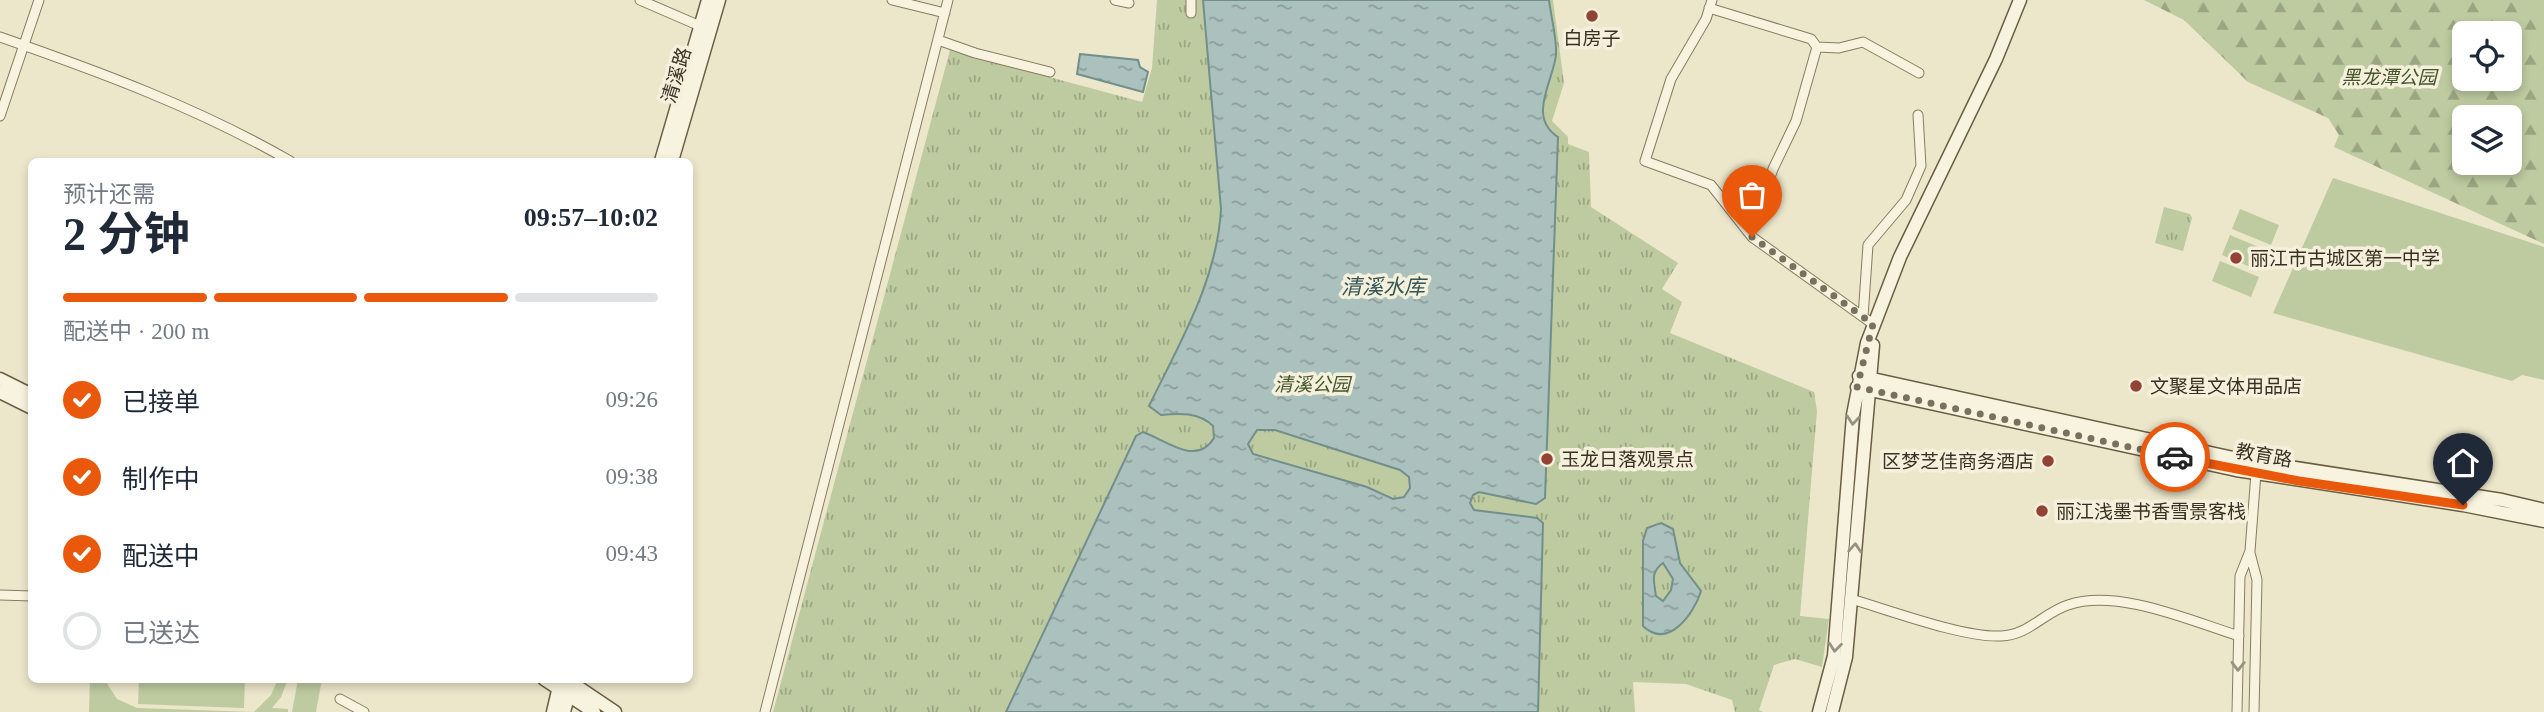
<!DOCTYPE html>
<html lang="zh">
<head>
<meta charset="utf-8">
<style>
	:root { --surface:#fff; --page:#f2f2f3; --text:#1f2937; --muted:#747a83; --line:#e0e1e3; --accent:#ea580c }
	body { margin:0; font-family:"Times New Roman","Noto Sans SC",serif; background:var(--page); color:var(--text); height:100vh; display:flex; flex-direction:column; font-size:26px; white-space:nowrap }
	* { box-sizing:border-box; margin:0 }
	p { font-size:23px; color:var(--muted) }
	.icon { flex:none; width:38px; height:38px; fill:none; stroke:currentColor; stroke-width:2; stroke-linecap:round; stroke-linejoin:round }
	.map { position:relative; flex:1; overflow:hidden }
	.side { position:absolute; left:28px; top:158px; width:665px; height:525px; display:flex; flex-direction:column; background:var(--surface); border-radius:10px; box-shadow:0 4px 10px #0003 }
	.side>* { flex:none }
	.controls { position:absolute; left:2452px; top:21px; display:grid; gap:14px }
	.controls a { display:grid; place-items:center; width:70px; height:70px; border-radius:10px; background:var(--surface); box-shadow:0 4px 10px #0003; font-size:35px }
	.pin { position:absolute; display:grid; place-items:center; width:60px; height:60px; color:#fff; margin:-72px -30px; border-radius:50% 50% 50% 0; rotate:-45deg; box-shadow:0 0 7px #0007 }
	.pin .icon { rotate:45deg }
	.courier { position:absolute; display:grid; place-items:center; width:70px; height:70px; margin:-35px; border:5px solid #ea580c; border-radius:50%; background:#fff; color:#222; box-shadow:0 2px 9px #0007 }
	.head em { font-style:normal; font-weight:700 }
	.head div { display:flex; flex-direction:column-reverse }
	.head { display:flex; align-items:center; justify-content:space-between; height:119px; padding:0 35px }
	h1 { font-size:46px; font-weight:700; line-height:52px }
	.bar { display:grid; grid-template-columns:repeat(4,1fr); gap:10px 7px; align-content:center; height:84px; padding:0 35px }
	.bar i { height:9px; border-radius:5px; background:var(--line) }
	.bar .active { background:var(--accent) }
	.bar p { grid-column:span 4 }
	ol { padding:0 35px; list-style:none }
	li { display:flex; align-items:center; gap:21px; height:77px }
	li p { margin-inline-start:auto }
	li .icon { padding:7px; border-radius:50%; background:var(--accent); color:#fff; stroke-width:4 }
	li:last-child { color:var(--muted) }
	li i { width:38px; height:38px; border:4px solid var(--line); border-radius:50% }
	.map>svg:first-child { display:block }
</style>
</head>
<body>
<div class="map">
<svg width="2544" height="712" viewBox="0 0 2544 712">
	<defs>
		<pattern id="grass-tufts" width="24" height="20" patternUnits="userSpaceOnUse" patternTransform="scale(1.75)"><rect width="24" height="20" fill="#becaa0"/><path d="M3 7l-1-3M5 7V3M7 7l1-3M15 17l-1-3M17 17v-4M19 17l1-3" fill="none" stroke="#9ba582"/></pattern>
		<pattern id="forest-firs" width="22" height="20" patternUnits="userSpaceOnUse" patternTransform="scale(1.75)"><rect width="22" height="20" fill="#becaa0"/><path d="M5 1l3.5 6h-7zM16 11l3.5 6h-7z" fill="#9ba582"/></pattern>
		<pattern id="water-ripples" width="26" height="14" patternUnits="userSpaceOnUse" patternTransform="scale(1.75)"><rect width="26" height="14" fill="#abc1be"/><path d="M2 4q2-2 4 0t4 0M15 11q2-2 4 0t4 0" fill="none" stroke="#8c9d9a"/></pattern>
	</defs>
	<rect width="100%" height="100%" fill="#ece7cb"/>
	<path fill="url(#grass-tufts)" d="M 1157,0 L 1553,0 L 1564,83 L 1552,121 L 1568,137 L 1568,144 L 1589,152 L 1591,207 L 1678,263 L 1662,289 L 1682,302 L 1670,333 L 1814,392 L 1817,411 L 1800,616 L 1829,619 L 1822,667 L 1795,659 L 1774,665 L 1759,710 L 1763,712 L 1735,712 L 1732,700 L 1686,684 L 1633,682 L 1635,712 L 773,712 L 950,50 L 1142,102 L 1152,68 Z
		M 2164,207 L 2190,214 L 2192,218 L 2183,251 L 2155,243 Z"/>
	<path fill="url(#forest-firs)" fill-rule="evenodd" d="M 2144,0 L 2544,0 L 2544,244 L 2334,147 L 2339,135 L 2328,118 L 2248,82 L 2184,20 ZM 2464,33 L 2510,33 L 2510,79 L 2464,79 ZM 2464,117 L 2510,117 L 2510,163 L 2464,163 Z"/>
	<path fill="#becaa0" d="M 2333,178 L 2544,247 L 2544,380 L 2522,375 L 2512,381 L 2273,313 Z
		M 2240,209 L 2279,225 L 2271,245 L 2232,229 Z
		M 2230,235 L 2268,251 L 2260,271 L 2222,255 Z
		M 2220,261 L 2259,277 L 2251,297 L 2212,281 Z
		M 90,679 L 104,679 L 117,699 L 137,708 L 254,712 L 271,695 L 278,679 L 288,679 L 281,697 L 272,708 L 288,709 L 288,712 L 89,712 Z
		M 139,679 L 245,679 L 244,708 L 138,704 Z
		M 298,679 L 322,679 L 316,712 L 292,712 Z"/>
	<path fill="url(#water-ripples)" stroke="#728f8c" stroke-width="2" fill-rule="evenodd" d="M 1203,0 L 1549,0 C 1551,17 1557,38 1556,55 C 1553,82 1527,117 1558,137 L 1545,498 L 1536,504 L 1479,492 L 1473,495 L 1470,503 L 1474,510 L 1537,518 L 1543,523 L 1538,712 L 1006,712 L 1136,436 L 1143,432 C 1166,440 1196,467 1214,438 L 1213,426 C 1199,412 1179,413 1161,415 L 1149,406 C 1180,342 1217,281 1221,209 ZM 1257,430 L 1275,430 L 1400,470 L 1409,477 L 1410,488 L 1404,497 L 1393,499 L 1367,487 L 1253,454 L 1248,444 Z
		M 1080,54 L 1138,60 L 1140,67 L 1148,72 L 1143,92 L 1077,74 Z
		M 1661,523 L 1673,529 L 1680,563 L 1701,591 C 1694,614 1668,650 1643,626 L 1643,541 L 1647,528 ZM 1663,563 L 1673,579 L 1671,590 L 1663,601 L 1656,596 C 1654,582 1650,572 1663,563 Z"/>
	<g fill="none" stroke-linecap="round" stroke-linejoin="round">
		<g stroke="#887b61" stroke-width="11">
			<path id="street" d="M 640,0 L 700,26
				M 892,0 L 945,13
				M 1115,0 L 1129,3
				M 1191,0 L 1191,13
				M 1712,0 L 1706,19 L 1671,79 L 1645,161 L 1711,185 L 1752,237 L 1873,324
				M 1709,8 L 1811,39 L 1817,47 L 1839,48 L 1863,42 L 1919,73
				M 0,37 C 100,72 198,108 290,161
				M 938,40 L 975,53 L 1050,72
				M 0,116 L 39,0
				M 1750,234 L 1773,169 L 1796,121 L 1817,47
				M 1863,317 L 1868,245 L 1906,200 L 1921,166 L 1918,115
				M 2250,553 L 2257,580 L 2254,712
				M 0,595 L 32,596
				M 1851,599 C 1889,610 1964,638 2001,636 C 2029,635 2043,613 2068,605 C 2117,588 2191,621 2239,636
				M 340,699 L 364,712
				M 765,712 L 948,0
				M 2237,712 L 2240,576 L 2250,551 L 2256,473"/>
		</g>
		<g stroke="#6a5d43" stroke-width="15">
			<path id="secondary" d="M 661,161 L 708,0
				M 672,161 L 719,0
				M 1859,376 L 2238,459 L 2502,500 L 2544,510
				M 0,379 L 32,395
				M 1857,387 L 2236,470 L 2463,505 L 2544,521
				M 0,392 L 32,408
				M 544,679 L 594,712
				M 566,679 L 615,712
				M 553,712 L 560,682
				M 564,712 L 570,689
				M 1819,712 L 1834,656 L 1853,415 L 1867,343 L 1900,257 L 1996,59 L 2020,0
				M 1832,712 L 1846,657 L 1873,345"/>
		</g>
		<use href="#street" stroke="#f7f3de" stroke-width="9"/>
		<use href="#secondary" stroke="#f7f3de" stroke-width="12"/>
	</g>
	<defs><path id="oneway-chevron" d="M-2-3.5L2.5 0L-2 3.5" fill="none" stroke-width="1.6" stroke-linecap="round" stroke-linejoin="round" transform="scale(1.75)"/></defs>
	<g stroke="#989280">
		<use href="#oneway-chevron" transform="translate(1853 420) rotate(95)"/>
		<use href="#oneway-chevron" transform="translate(1855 548) rotate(-86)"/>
		<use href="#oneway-chevron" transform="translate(1835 647) rotate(96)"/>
		<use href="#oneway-chevron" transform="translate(2238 666) rotate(91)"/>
	</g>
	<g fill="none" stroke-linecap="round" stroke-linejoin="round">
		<path stroke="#78715e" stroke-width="7" stroke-dasharray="0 12.6" d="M 1752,237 L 1873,324 L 1857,387 L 2175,457"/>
		<path stroke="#ea580c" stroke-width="9" d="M 2175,457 L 2299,481 L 2463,505"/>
	</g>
	<g fill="#924335" stroke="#f4f0db" stroke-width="2.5">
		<circle cx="1592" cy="16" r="7"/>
		<circle cx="2236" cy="258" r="7"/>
		<circle cx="2136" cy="386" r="7"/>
		<circle cx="1547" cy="459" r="7"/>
		<circle cx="2048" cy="461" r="7"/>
		<circle cx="2042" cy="511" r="7"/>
	</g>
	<g text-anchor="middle" stroke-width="7" stroke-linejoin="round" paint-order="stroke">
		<g font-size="19" fill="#3a3123" stroke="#f4f0db" text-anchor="start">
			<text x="1592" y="45" text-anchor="middle">白房子</text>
			<text x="2250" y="265">丽江市古城区第一中学</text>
			<text x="2150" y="393">文聚星文体用品店</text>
			<text x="1561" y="466">玉龙日落观景点</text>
			<text x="2034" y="468" text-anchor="end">区梦芝佳商务酒店</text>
			<text x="2056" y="518">丽江浅墨书香雪景客栈</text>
		</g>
		<g font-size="19" fill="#3a3123" stroke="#f4f0db">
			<text transform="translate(676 75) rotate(-73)" y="7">清溪路</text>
			<text transform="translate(2264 455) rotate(10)" y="7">教育路</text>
		</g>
		<g font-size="19" font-style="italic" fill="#44542b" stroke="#f4f0db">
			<text x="2389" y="84">黑龙潭公园</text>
			<text x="1312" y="391">清溪公园</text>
		</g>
		<g font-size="21" font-style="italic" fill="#335558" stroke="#f4f0db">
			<text x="1383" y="294">清溪水库</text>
		</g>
	</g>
</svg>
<div class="controls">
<a><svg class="icon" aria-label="locate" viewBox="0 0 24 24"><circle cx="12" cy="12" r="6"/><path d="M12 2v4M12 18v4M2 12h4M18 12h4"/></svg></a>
<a><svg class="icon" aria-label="layers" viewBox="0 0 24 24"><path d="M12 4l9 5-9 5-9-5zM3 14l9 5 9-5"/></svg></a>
</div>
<div class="pin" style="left:1752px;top:237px;background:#ea580c"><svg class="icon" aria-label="bag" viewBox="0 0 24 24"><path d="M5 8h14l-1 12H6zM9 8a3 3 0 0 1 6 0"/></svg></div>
<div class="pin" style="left:2463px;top:505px;background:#1f2937"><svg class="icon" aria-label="home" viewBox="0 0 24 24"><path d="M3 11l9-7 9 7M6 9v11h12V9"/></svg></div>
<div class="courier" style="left:2175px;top:457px"><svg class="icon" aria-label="car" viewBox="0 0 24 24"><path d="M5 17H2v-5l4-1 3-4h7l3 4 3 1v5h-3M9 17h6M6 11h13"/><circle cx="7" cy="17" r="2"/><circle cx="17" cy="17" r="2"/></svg></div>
<section class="side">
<div class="head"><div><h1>2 分钟</h1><p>预计还需</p></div><em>09:57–10:02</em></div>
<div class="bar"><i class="active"></i><i class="active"></i><i class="active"></i><i></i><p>配送中 · 200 m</p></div>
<ol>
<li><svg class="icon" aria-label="check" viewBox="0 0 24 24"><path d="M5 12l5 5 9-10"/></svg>已接单<p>09:26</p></li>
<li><svg class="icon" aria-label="check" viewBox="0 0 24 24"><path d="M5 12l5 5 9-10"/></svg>制作中<p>09:38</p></li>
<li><svg class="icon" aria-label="check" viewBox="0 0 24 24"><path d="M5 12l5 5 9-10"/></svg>配送中<p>09:43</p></li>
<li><i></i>已送达</li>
</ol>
</section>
</div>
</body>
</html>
